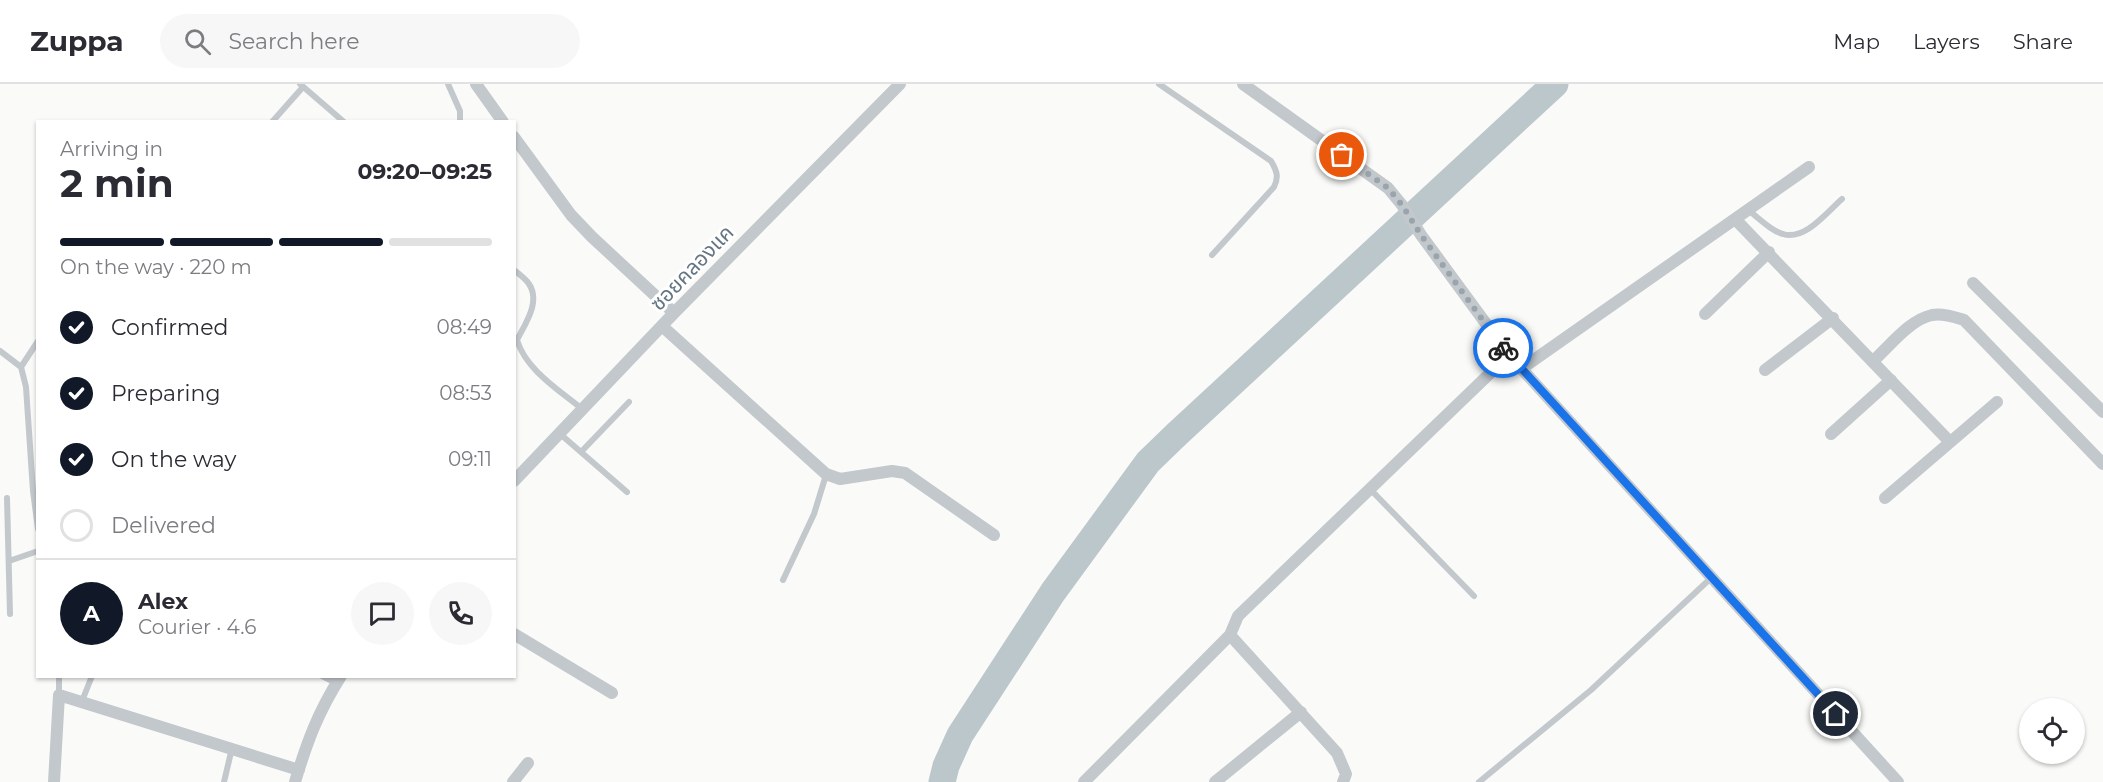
<!DOCTYPE html>
<html lang="en">
<head>
<meta charset="utf-8">
<style>
	:root { --surface:#fff; --page:#f7f7f7; --text:#2b2b33; --muted:#7c7c81; --line:#e1e1e2; --accent:#111827 }
	body { margin:0; font-family:Montserrat,"Noto Sans Thai",sans-serif; background:var(--page); color:var(--text); height:100vh; display:flex; flex-direction:column; font-size:22px; white-space:nowrap }
	* { box-sizing:border-box; margin:0 }
	p { font-size:20px; color:var(--muted) }
	.icon { flex:none; width:33px; height:33px; fill:none; stroke:currentColor; stroke-width:2; stroke-linecap:round; stroke-linejoin:round }
	.map { position:relative; flex:1; overflow:hidden }
	.details { position:absolute; left:36px; top:36px; width:480px; height:558px; display:flex; flex-direction:column; background:var(--surface); border-radius:0px; box-shadow:0 2px 4px #0004 }
	.details>* { flex:none }
	.tools { position:absolute; left:2019px; top:614px; display:grid; gap:12px }
	.tools a { display:grid; place-items:center; width:66px; height:66px; border-radius:50%; background:var(--surface); box-shadow:0 2px 4px #0004; font-size:30px }
	.pin { position:absolute; display:grid; place-items:center; width:51px; height:51px; color:#fff; margin:-26px; border:3px solid #fff; border-radius:50%; box-shadow:0 2px 6px #0007 }
	.courier { position:absolute; display:grid; place-items:center; width:60px; height:60px; margin:-30px; border:4px solid #1a73e8; border-radius:50%; background:#fff; color:#222; box-shadow:0 2px 8px #0007 }
	.overview em { font-style:normal; font-weight:700 }
	.overview div { display:flex; flex-direction:column-reverse }
	.overview { display:flex; align-items:center; justify-content:space-between; height:102px; padding:0 24px }
	h1 { font-size:39px; font-weight:700; line-height:45px }
	.bar { display:grid; grid-template-columns:repeat(4,1fr); gap:9px 6px; align-content:center; height:72px; padding:0 24px }
	.bar i { height:8px; border-radius:4px; background:var(--line) }
	.bar .active { background:var(--accent) }
	.bar p { grid-column:span 4 }
	.line { display:flex; align-items:center; gap:15px; padding:0 24px; border-top:2px solid var(--line) }
	.line div { flex:1 }
	.round { display:grid; place-items:center; flex:none; width:63px; height:63px; border-radius:32px; background:var(--page) }
	ol { padding:0 24px; list-style:none }
	li { display:flex; align-items:center; gap:18px; height:66px }
	li p { margin-inline-start:auto }
	li .icon { padding:6px; border-radius:50%; background:var(--accent); color:#fff; stroke-width:4 }
	li:last-child { color:var(--muted) }
	li i { width:33px; height:33px; border:3px solid var(--line); border-radius:50% }
	header { display:flex; align-items:center; gap:36px; box-sizing:border-box; height:84px; padding:0 30px; background:var(--surface); border-bottom:2px solid var(--line) }
	header strong { font-size:28px }
	nav { display:flex; gap:33px; margin-inline-start:auto; font-size:21px }
	.search { width:420px; height:54px; background:var(--page); display:flex; align-items:center; gap:15px; box-sizing:border-box; padding:0 21px; border-radius:33px; color:var(--muted); font-size:22px }
	.map>svg:first-child { display:block }
</style>
</head>
<body>
<header>
<strong>Zuppa</strong>
<div class="search"><svg class="icon" aria-label="search" viewBox="0 0 24 24"><circle cx="10" cy="10" r="6"/><path d="M15 15l6 6"/></svg>Search here</div>
<nav><a>Map</a><a>Layers</a><a>Share</a></nav>
</header>
<div class="map">
<svg width="2103" height="698" viewBox="0 0 2103 698">
	<rect width="100%" height="100%" fill="#fafaf8"/>
	<g fill="none" stroke-linecap="round" stroke-linejoin="round">
		<path stroke="#bbc7cb" stroke-width="27" d="M 942,698 L 946,682 L 960,651 L 1053,508 L 1148,378 L 1177,350 L 1555,0"/>
		<path stroke="#c3c8cc" stroke-width="6" d="M 300,0 L 344,38
			M 448,0 L 460,27 L 460,38
			M 1159,0 L 1271,77 C 1277,87 1279,93 1274,103 L 1212,171
			M 272,38 L 303,3
			M 1748,126 C 1759,134 1771,147 1783,150 C 1805,157 1827,128 1842,115
			M 514,186 C 519,190 526,195 529,200 C 541,218 525,240 517,256 C 526,286 559,306 582,325
			M 0,267 L 21,283 L 26,303 L 33,407 L 38,445
			M 21,283 L 38,257
			M 559,349 L 627,408
			M 581,368 L 629,318
			M 1370,405 L 1474,512
			M 7,414 L 10,530
			M 9,477 L 38,467
			M 783,496 L 814,430 L 826,391
			M 322,592 L 336,599
			M 59,611 L 59,592
			M 82,617 L 92,592
			M 224,698 L 232,664
			M 1479,698 L 1591,606 L 1711,494"/>
		<path stroke="#c3c8cc" stroke-width="12" d="M 476,0 L 503,38
			M 1243,0 L 1388,104 L 1402,121 L 1421,151 L 1509,271 L 1898,698
			M 514,53 L 571,131 L 592,153 L 674,229
			M 1735,135 L 1950,358
			M 1973,199 L 2103,328
			M 1705,230 L 1769,168
			M 662,242 L 826,390 L 840,395 L 892,387 L 905,389 L 994,451
			M 1873,277 C 1890,262 1909,236 1932,231 C 1943,229 1954,233 1964,236 L 2103,380
			M 1521,285 L 1809,83
			M 1765,286 L 1833,234
			M 1831,350 L 1891,296
			M 514,397 L 674,229 L 900,0
			M 1885,414 L 1997,318
			M 514,550 L 612,609
			M 1230,551 L 1337,669 L 1346,690 L 1343,698
			M 54,698 L 59,611 L 299,686
			M 295,698 C 307,658 318,628 341,592
			M 513,698 L 528,679
			M 1084,698 L 1230,551 L 1238,532 L 1509,271
			M 1215,698 L 1301,628"/>
	</g>
	<g fill="none" stroke-linecap="round" stroke-linejoin="round">
		<path stroke="#99a4ac" stroke-width="6" stroke-dasharray="0 10.8" d="M 1342,71 L 1388,104 L 1402,121 L 1421,151 L 1503,264"/>
		<path stroke="#1a73e8" stroke-width="8" d="M 1503,264 L 1836,630"/>
	</g>
	<g text-anchor="middle" stroke-width="6" stroke-linejoin="round" paint-order="stroke">
		<g font-size="21" fill="#657683" stroke="#fff">
			<text transform="translate(692 184) rotate(-46)" y="7">ซอยคลองแค</text>
		</g>
	</g>
</svg>
<div class="tools">
<a><svg class="icon" aria-label="locate" viewBox="0 0 24 24"><circle cx="12" cy="12" r="6"/><path d="M12 2v4M12 18v4M2 12h4M18 12h4"/></svg></a>
</div>
<div class="pin" style="left:1342px;top:71px;background:#ea580c"><svg class="icon" aria-label="bag" viewBox="0 0 24 24"><path d="M5 8h14l-1 12H6zM9 8a3 3 0 0 1 6 0"/></svg></div>
<div class="pin" style="left:1836px;top:630px;background:#1f2937"><svg class="icon" aria-label="home" viewBox="0 0 24 24"><path d="M3 11l9-7 9 7M6 9v11h12V9"/></svg></div>
<div class="courier" style="left:1503px;top:264px"><svg class="icon" aria-label="bike" viewBox="0 0 24 24"><circle cx="6" cy="16" r="4"/><circle cx="18" cy="16" r="4"/><path d="M6 16l4-8h5l3 8M10 8l3 8H6M13 5h3"/></svg></div>
<section class="details">
<div class="overview"><div><h1>2 min</h1><p>Arriving in</p></div><em>09:20–09:25</em></div>
<div class="bar"><i class="active"></i><i class="active"></i><i class="active"></i><i></i><p>On the way · 220 m</p></div>
<ol>
<li><svg class="icon" aria-label="check" viewBox="0 0 24 24"><path d="M5 12l5 5 9-10"/></svg>Confirmed<p>08:49</p></li>
<li><svg class="icon" aria-label="check" viewBox="0 0 24 24"><path d="M5 12l5 5 9-10"/></svg>Preparing<p>08:53</p></li>
<li><svg class="icon" aria-label="check" viewBox="0 0 24 24"><path d="M5 12l5 5 9-10"/></svg>On the way<p>09:11</p></li>
<li><i></i>Delivered</li>
</ol>
<div class="line" style="height:108px"><b class="round" style="background:var(--accent);color:#fff">A</b><div><b>Alex</b><p>Courier · 4.6</p></div><a class="round"><svg class="icon" aria-label="chat" viewBox="0 0 24 24"><path d="M4 5h16v11H9l-5 4z"/></svg></a><a class="round"><svg class="icon" aria-label="phone" viewBox="0 0 24 24"><path d="M5 4h4l2 5-3 2q2 4 5 5l2-3 5 2v4C11 20 4 13 5 4z"/></svg></a></div>
</section>
</div>
</body>
</html>
